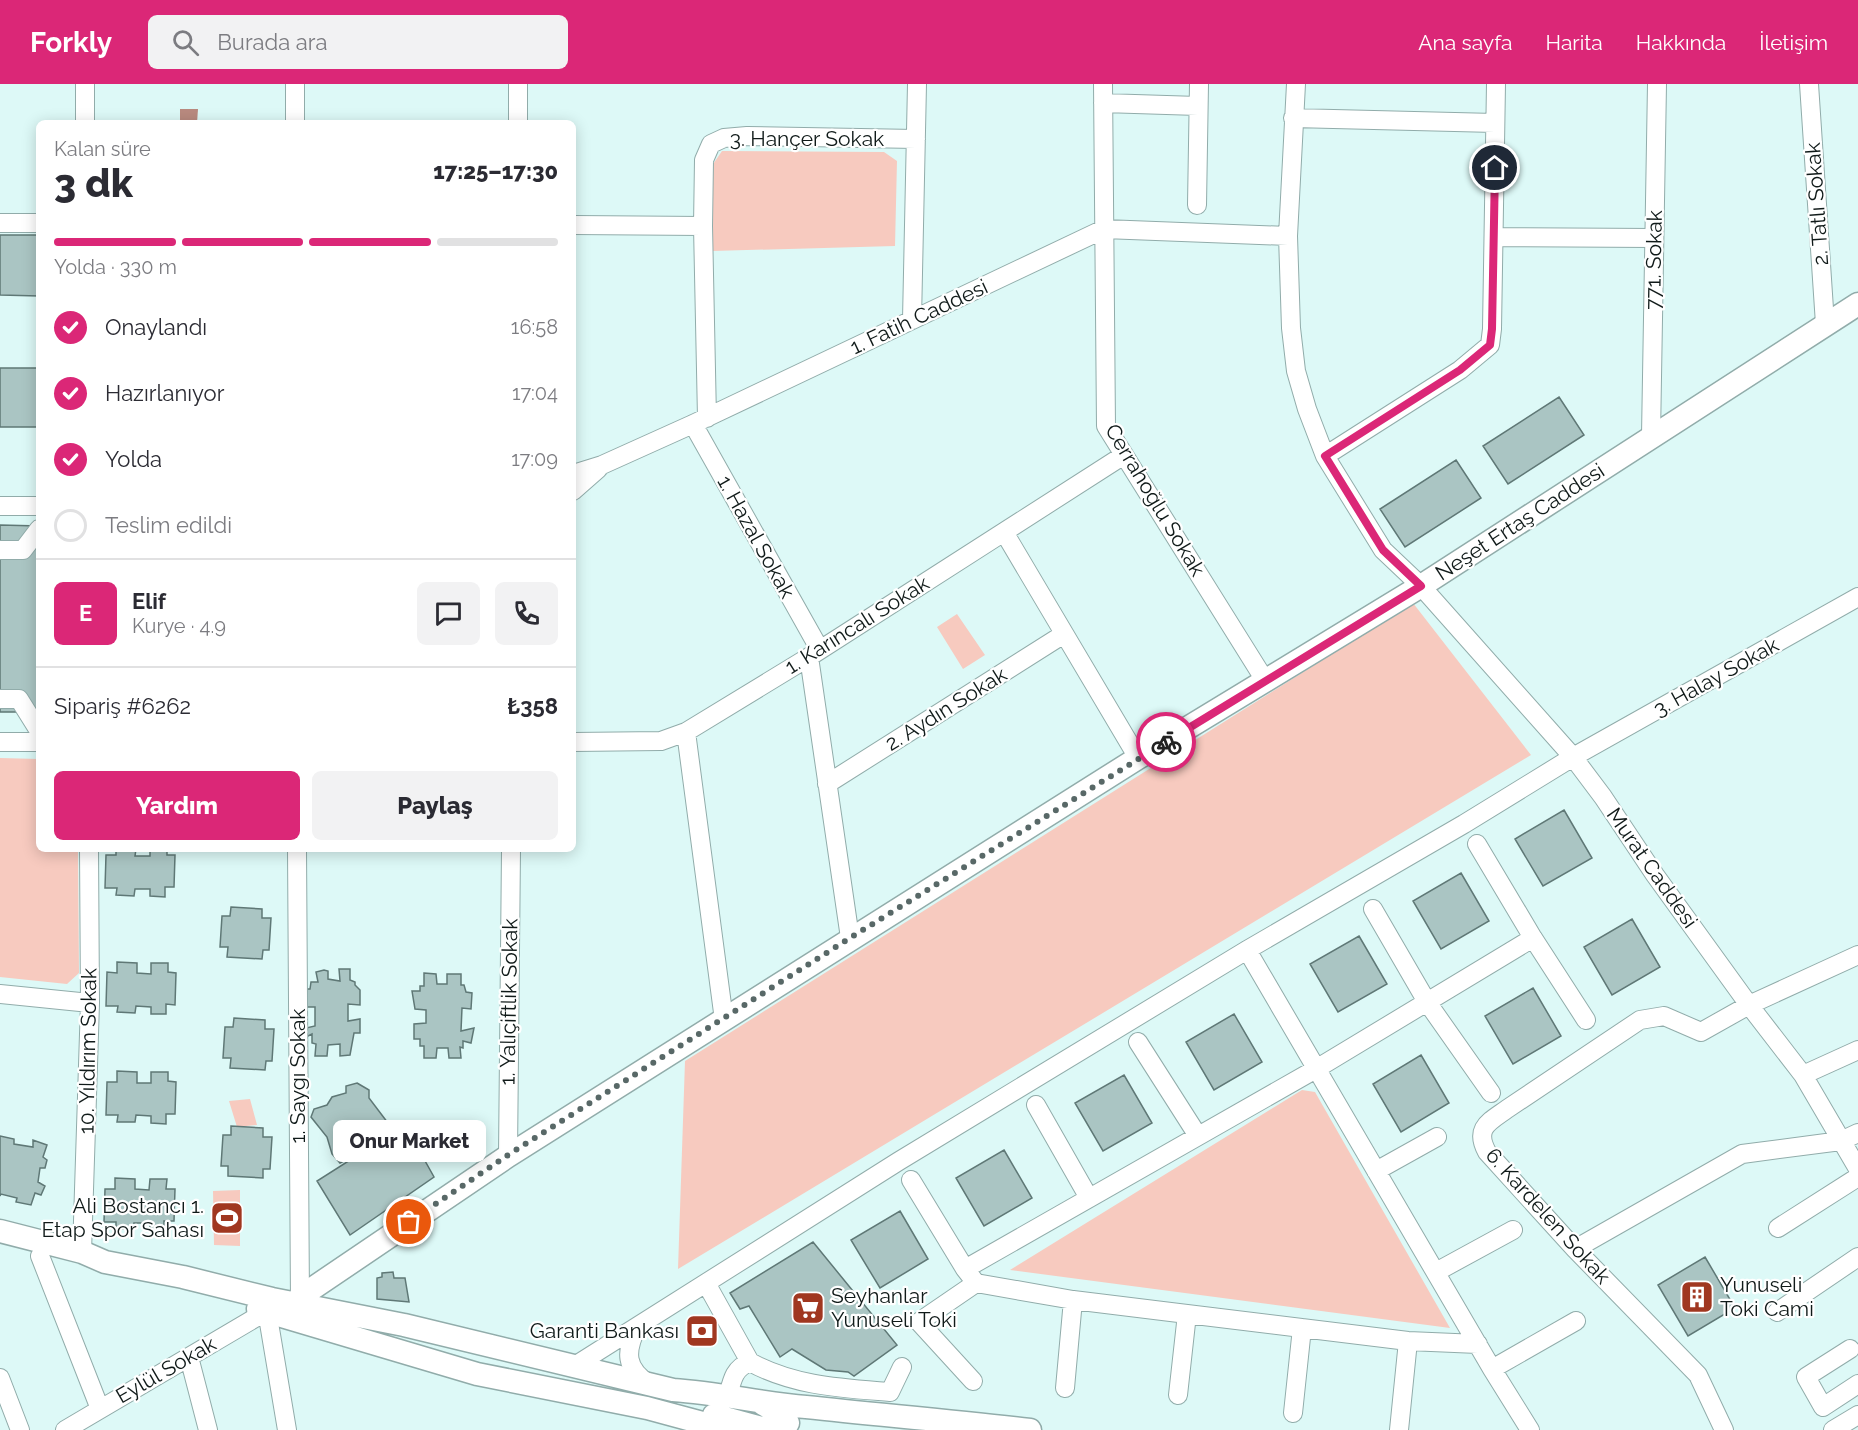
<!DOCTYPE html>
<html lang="tr">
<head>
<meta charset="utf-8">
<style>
	:root { --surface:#fff; --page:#f2f2f3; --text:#2b2b33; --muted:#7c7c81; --line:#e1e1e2; --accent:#db2777 }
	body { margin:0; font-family:Raleway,sans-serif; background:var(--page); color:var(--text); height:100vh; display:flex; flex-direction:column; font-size:22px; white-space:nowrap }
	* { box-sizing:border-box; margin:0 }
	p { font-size:20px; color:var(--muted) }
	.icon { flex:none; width:33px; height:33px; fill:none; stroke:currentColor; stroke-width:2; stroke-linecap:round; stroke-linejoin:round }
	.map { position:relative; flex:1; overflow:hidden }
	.drawer { position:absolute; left:36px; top:36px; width:540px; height:732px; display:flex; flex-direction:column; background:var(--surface); border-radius:9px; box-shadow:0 3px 15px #0003 }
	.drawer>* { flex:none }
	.pin { position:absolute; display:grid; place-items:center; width:51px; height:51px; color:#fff; margin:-26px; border:3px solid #fff; border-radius:50%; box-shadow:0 2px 6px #0007 }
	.courier { position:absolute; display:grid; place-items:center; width:60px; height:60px; margin:-30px; border:4px solid #db2777; border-radius:50%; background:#fff; color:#222; box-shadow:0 2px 8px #0007 }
	.bubble { position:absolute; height:42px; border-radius:9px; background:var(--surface); box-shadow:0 3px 15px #0003; font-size:20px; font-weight:800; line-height:42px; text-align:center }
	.summary em { font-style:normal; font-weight:800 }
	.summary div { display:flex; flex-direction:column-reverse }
	.summary { display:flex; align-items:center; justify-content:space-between; height:102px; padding:0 18px }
	h1 { font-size:39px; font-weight:800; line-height:45px }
	.bar { display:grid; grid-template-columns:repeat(4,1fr); gap:9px 6px; align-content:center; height:72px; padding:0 18px }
	.bar i { height:8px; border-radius:4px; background:var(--line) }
	.bar .active { background:var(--accent) }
	.bar p { grid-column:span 4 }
	.line { display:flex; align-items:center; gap:15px; padding:0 18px; border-top:2px solid var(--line) }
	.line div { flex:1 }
	.round { display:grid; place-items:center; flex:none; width:63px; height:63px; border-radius:9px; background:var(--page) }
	ol { padding:0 18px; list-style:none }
	li { display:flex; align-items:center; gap:18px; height:66px }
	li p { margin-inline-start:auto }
	li .icon { padding:6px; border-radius:50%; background:var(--accent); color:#fff; stroke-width:4 }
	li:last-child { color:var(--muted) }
	li i { width:33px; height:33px; border:3px solid var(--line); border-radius:50% }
	.button { display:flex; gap:12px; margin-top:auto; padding:12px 18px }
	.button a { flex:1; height:69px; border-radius:9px; background:var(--accent); color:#fff; font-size:24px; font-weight:800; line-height:69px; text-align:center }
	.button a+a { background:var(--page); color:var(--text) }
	header { display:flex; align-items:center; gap:36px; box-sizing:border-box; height:84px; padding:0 30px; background:var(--accent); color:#fff }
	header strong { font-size:28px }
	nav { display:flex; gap:33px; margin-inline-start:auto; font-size:21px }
	.search { width:420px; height:54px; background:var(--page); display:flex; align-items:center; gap:15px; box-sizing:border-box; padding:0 21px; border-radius:9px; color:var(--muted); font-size:22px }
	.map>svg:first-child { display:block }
</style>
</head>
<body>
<header>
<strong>Forkly</strong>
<div class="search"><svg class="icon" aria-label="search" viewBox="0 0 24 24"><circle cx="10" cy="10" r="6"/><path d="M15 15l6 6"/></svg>Burada ara</div>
<nav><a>Ana sayfa</a><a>Harita</a><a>Hakkında</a><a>İletişim</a></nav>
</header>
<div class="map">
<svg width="1858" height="1346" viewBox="0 0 1858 1346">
	<rect width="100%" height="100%" fill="#ddf9f7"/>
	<path fill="#f7cabf" d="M 722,67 L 884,68 L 897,77 L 895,162 L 712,167 L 709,86 Z
		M 1413,519 L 1531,671 L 678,1185 L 685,977 Z
		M 957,530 L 985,571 L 963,585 L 937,543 Z
		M 0,674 L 39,675 L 39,765 L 78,765 L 79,889 L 67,900 L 0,893 Z
		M 1302,1006 L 1315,1008 L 1450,1244 L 1010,1186 Z
		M 250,1015 L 257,1041 L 237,1043 L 229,1017 Z
		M 240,1106 L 240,1162 L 214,1161 L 213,1107 Z"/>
	<path fill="#b98a7f" d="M 180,25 L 198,25 L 197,39 L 180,39 Z"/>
	<path fill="#aac5c3" stroke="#5f7876" stroke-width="1.5" d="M 0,151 L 39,151 L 39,212 L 0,211 Z
		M 0,284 L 39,284 L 39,343 L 0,343 Z
		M 1559,313 L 1584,351 L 1508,400 L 1483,362 Z
		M 1456,376 L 1481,414 L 1405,463 L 1380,425 Z
		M 0,441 L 39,442 L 39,628 L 0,628 Z
		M 1564,726 L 1592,774 L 1543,802 L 1515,755 Z
		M 116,765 L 136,765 L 135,772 L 150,772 L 150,765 L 167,765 L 167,771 L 175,771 L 174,803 L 165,803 L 165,813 L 150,812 L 150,805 L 135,805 L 134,812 L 116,811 L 117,804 L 105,804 L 106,771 L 116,771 Z
		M 1461,789 L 1489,837 L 1441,865 L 1413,817 Z
		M 231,823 L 262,825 L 262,834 L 271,834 L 269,866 L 263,866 L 262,875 L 227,873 L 228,863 L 220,863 L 222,832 L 230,832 Z
		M 1632,835 L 1660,883 L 1612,911 L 1584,863 Z
		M 1359,852 L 1387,900 L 1338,928 L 1310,880 Z
		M 117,878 L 137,879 L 137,889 L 151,890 L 151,879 L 168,879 L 168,888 L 176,889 L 175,921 L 166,920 L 166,930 L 151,930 L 151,923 L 136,922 L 135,929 L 117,928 L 118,922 L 106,922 L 107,888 L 117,889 Z
		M 339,885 L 350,885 L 350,896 L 355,898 L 355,901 L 360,906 L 360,921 L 348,920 L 348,937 L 360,935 L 360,949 L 354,949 L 350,971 L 340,972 L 340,960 L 328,961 L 327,972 L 315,972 L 316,960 L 312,959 L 312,950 L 306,953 L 306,944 L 315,942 L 315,923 L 305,923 L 304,905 L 310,905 L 311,898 L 318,898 L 316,888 L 324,886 L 328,887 L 328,895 L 340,897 Z
		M 424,889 L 436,890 L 437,900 L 447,900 L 447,890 L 461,890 L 461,901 L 464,901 L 466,908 L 472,909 L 471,925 L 462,924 L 461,947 L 474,944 L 471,959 L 463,957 L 463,964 L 460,963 L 461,974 L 449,974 L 448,964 L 437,964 L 436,974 L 424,974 L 424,962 L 420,962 L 420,955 L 414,955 L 414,940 L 426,939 L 426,926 L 415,925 L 412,907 L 420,907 L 420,902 L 424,902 Z
		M 1533,904 L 1561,952 L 1513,980 L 1485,932 Z
		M 1234,930 L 1262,978 L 1214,1006 L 1186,958 Z
		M 234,934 L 265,936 L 265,945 L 274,945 L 272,977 L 266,977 L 265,986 L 230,984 L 231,974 L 223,974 L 225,943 L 233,943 Z
		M 1421,971 L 1449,1019 L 1401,1048 L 1373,1000 Z
		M 117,987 L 137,988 L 137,999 L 151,999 L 151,988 L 168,988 L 168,997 L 176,998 L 175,1030 L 166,1030 L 166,1040 L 151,1039 L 151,1032 L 136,1031 L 135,1038 L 117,1038 L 118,1031 L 106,1031 L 107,998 L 117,998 Z
		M 1124,991 L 1152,1039 L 1103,1067 L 1075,1019 Z
		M 357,999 L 369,1006 L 369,1014 L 391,1043 L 379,1058 L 369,1058 L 358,1070 L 340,1079 L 332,1070 L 327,1053 L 311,1033 L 314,1025 L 327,1021 L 332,1013 L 346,1009 L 346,1002 Z
		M 405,1041 L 434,1093 L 350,1151 L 317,1097 Z
		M 231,1042 L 263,1044 L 263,1053 L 272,1053 L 270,1085 L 263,1085 L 263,1094 L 228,1092 L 228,1082 L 221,1082 L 223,1051 L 231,1051 Z
		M 0,1052 L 14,1055 L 14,1060 L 33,1063 L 33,1056 L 47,1061 L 43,1073 L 47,1076 L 45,1084 L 40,1084 L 38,1098 L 45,1102 L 41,1111 L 35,1109 L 31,1121 L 16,1118 L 17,1114 L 1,1110 L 0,1112 Z
		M 1004,1066 L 1032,1114 L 984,1142 L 956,1094 Z
		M 115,1094 L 135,1095 L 135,1105 L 149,1106 L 150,1095 L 167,1095 L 166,1105 L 175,1105 L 174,1137 L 164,1137 L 164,1146 L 150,1146 L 150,1139 L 134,1139 L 134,1145 L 116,1145 L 116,1138 L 104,1138 L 105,1105 L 115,1105 Z
		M 900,1127 L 928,1175 L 880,1204 L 851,1156 Z
		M 813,1158 L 897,1261 L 854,1292 L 848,1288 L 826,1286 L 792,1265 L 780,1273 L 749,1222 L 740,1225 L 730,1209 Z
		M 1705,1173 L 1735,1224 L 1688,1252 L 1658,1201 Z
		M 393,1188 L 394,1194 L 405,1194 L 409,1218 L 377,1215 L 377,1194 L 382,1193 L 382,1189 Z"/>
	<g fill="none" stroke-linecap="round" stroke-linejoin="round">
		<g stroke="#91acaa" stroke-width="20">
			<path id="minor" d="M 295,0 L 295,39
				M 1103,0 L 1106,342 L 1266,598
				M 1296,0 L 1288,152 L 1291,244 L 1296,287 L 1307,325 L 1325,372 L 1383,466 L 1421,502 L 1573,673 L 1603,713 L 1655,791 L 1749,921 L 1803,991 L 1858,1085
				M 1809,0 L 1825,240
				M 1103,19 L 1198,22
				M 1293,34 L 1495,39
				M 85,39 L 85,0
				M 518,39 L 518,0
				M 1197,121 L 1199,0
				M 0,139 L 39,139
				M 573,141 L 703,142
				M 1494,153 L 1654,154
				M 912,236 L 917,0
				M 707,334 L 703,142 L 704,76 L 711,60 L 724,54 L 747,52 L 916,55
				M 693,340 L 820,566
				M 1651,352 L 1657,0
				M 1325,372 L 1460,286 L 1490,261 L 1492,245 L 1496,0
				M 573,390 L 602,381 L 693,340 L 1104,145 L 1288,152
				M 573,407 L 598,385
				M 0,422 L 39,422
				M 1004,448 L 1138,674
				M 0,466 L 23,466 L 39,445
				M 809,573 L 850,854
				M 0,615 L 19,615 L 39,647
				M 686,648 L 724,936
				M 0,658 L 39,658
				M 573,658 L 661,657 L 686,648 L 809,573 L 1124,371
				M 827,700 L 1064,550
				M 1477,760 L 1533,854 L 1586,936
				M 297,765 L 300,1219
				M 1373,825 L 1427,918 L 1491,1009
				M 1247,866 L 1492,1285 L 1530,1346
				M 0,910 L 90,919
				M 1138,958 L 1198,1052
				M 1803,991 L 1858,966
				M 1036,1021 L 1089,1114
				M 508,1072 L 511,765
				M 1376,1087 L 1437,1053
				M 911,1096 L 965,1185
				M 1778,1144 L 1858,1093
				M 1575,1165 L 1742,1070 L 1841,1057 L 1858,1049
				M 82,1168 L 90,919 L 89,765
				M 40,1172 L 100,1325
				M 1436,1188 L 1513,1146
				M 706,1199 L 750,1278
				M 1777,1228 L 1858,1173
				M 637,1243 C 625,1268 625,1284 649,1300
				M 1478,1260 L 1408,1257 L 1187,1230 L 1073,1216 L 976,1199 L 965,1185 L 1316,985 L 1533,854
				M 1850,1265 L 1806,1293 L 1823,1323 L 1858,1300
				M 189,1273 L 208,1346
				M 573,1283 L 899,1077 L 1247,866 L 1464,740 L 1573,673 L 1858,513
				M 1492,1285 L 1576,1237
				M 0,1294 L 20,1346
				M 973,1297 L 919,1238 L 976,1199
				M 1065,1304 L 1073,1216
				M 1178,1311 L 1187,1230
				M 728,1312 C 732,1296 734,1284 750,1278 C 794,1302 841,1304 890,1308 L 902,1283
				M 1293,1329 L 1302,1244
				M 65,1346 L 267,1227 L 287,1346
				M 1399,1346 L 1408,1257
				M 1724,1346 L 1698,1291 L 1575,1165 L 1487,1068 C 1474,1044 1489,1038 1507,1025 L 1640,936 L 1664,932 L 1701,948 L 1749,921 L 1858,871
				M 1833,1346 L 1858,1331"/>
		</g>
		<g stroke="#91acaa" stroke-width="25">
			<path id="major" d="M 0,1147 L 82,1168 L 105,1178 L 183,1193 L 272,1215 L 404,1241 L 673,1306 C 718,1309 761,1319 806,1323 C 880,1331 955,1337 1030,1346
				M 300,1213 L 508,1072 L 1138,674 L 1421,502 L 1858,220
				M 258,1225 L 477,1290 L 647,1324 L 729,1346
				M 714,1331 L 762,1344 L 788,1339 L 782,1331 L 763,1320"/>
		</g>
		<use href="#minor" stroke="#fff" stroke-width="18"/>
		<use href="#major" stroke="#fff" stroke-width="22"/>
	</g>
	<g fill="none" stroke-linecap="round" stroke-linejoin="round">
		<path stroke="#586867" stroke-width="6" stroke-dasharray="0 10.8" d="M 409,1138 L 508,1071 L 850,854 L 1166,658"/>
		<path stroke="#db2777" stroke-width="8" d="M 1166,658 L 1421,502 L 1383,466 L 1325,372 L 1460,286 L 1490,261 L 1492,245 L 1495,84"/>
	</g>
	<defs>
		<g id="stadium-square" transform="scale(1.725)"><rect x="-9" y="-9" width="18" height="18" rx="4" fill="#a03720" stroke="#fff"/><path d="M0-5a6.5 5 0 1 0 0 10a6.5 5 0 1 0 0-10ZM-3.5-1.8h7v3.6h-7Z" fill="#fff"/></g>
		<g id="building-square" transform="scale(1.725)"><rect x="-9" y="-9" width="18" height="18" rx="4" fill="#a03720" stroke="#fff"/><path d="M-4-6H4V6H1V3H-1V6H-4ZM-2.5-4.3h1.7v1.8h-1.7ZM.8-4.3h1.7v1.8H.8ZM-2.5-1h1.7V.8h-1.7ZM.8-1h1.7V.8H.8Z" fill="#fff"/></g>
		<g id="supermarket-square" transform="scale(1.725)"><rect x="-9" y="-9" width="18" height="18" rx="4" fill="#a03720" stroke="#fff"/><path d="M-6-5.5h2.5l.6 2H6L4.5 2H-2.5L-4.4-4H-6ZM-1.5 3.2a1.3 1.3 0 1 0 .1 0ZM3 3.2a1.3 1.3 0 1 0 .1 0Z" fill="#fff"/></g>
		<g id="bank-square" transform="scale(1.725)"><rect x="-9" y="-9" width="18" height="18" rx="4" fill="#a03720" stroke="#fff"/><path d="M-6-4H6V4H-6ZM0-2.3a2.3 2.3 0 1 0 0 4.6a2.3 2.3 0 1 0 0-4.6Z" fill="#fff"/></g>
	</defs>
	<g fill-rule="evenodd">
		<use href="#stadium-square" x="227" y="1134"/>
		<use href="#building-square" x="1697" y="1213"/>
		<use href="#supermarket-square" x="808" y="1224"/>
		<use href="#bank-square" x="702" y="1247"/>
	</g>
	<g text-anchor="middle" stroke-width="4.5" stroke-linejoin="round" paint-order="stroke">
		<g font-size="21" fill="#101a19" stroke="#fff">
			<text x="807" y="62">3. Hançer Sokak</text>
			<text transform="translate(1817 120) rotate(-94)" y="7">2. Tatlı Sokak</text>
			<text transform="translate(1654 176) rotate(-89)" y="7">771. Sokak</text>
			<text transform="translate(919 233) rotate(-25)" y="7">1. Fatih Caddesi</text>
			<text transform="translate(1155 416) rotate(59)" y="7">Cerrahoğlu Sokak</text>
			<text transform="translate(1520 438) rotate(-33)" y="7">Neşet Ertaş Caddesi</text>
			<text transform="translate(756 453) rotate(61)" y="7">1. Hazal Sokak</text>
			<text transform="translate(857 541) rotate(-32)" y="7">1. Karıncalı Sokak</text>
			<text transform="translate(1716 593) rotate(-29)" y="7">3. Halay Sokak</text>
			<text transform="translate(946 625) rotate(-32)" y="7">2. Aydın Sokak</text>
			<text transform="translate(1652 784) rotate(55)" y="7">Murat Caddesi</text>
			<text transform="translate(509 918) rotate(-89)" y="7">1. Yalıçiftlik Sokak</text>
			<text transform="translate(88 967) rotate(-89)" y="7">10. Yıldırım Sokak</text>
			<text transform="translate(298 992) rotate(-90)" y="7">1. Saygı Sokak</text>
			<text transform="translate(1548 1132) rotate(48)" y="7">6. Kardelen Sokak</text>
			<text transform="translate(166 1286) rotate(-30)" y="7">Eylül Sokak</text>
		</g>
		<g font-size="21" fill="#101a19" stroke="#fff" text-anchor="end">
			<text x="204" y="1129">Ali Bostancı 1.<tspan x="204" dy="24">Etap Spor Sahası</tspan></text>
			<text x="1720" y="1208" text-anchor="start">Yunuseli<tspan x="1720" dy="24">Toki Cami</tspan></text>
			<text x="831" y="1219" text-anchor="start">Seyhanlar<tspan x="831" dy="24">Yunuseli Toki</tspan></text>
			<text x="679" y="1254">Garanti Bankası</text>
		</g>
	</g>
</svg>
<div class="pin" style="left:409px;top:1138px;background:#ea580c"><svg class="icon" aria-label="bag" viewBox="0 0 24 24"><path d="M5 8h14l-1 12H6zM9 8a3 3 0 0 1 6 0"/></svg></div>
<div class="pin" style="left:1495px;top:84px;background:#1f2937"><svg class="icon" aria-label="home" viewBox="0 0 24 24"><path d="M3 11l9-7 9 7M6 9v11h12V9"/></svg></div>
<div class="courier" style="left:1166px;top:658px"><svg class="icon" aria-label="bike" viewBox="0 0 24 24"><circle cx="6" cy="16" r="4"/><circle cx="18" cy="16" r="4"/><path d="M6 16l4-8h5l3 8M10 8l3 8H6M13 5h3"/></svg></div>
<div class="bubble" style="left:333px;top:1036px;width:153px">Onur Market</div>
<section class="drawer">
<div class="summary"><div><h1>3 dk</h1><p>Kalan süre</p></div><em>17:25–17:30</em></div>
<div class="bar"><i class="active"></i><i class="active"></i><i class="active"></i><i></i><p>Yolda · 330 m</p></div>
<ol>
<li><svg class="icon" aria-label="check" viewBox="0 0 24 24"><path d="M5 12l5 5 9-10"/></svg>Onaylandı<p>16:58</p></li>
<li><svg class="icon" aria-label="check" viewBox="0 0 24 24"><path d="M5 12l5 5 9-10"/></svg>Hazırlanıyor<p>17:04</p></li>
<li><svg class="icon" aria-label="check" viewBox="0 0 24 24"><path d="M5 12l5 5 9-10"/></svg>Yolda<p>17:09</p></li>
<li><i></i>Teslim edildi</li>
</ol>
<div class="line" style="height:108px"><b class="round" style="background:var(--accent);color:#fff">E</b><div><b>Elif</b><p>Kurye · 4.9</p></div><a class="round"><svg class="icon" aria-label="chat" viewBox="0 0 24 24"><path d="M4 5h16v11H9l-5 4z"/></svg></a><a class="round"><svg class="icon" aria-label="phone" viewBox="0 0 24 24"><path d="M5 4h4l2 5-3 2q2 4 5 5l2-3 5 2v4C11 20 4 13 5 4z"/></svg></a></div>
<div class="line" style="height:78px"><div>Sipariş #6262</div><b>₺358</b></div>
<div class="button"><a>Yardım</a><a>Paylaş</a></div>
</section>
</div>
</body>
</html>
